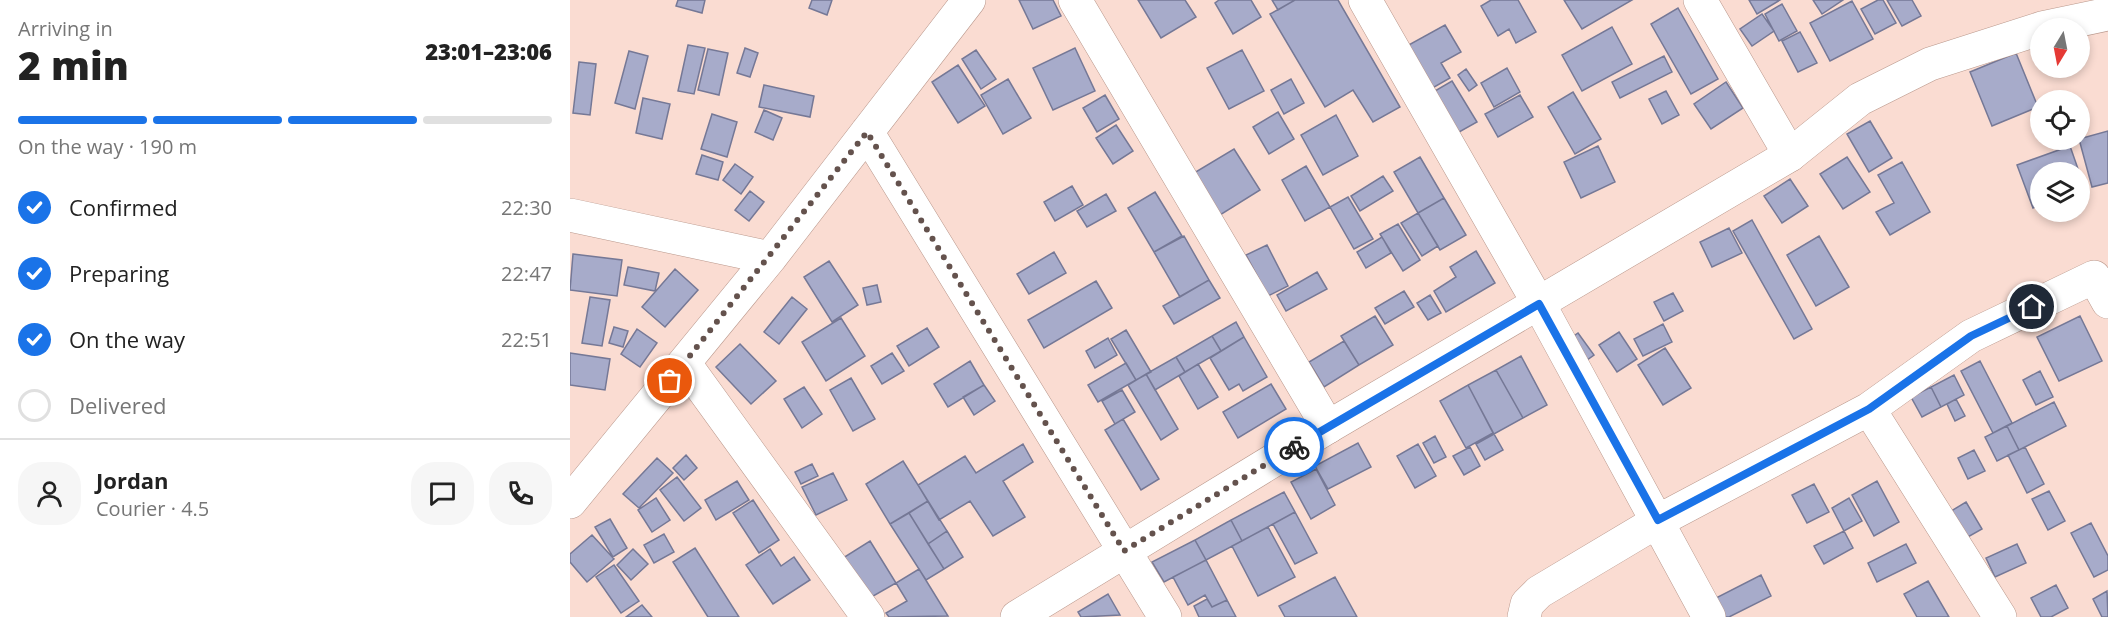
<!DOCTYPE html>
<html lang="en">
<head>
<meta charset="utf-8">
<style>
	:root { --surface:#fff; --page:#f6f6f6; --text:#222; --muted:#767676; --line:#e0e0e0; --accent:#1a73e8 }
	body { margin:0; font-family:"Open Sans",sans-serif; background:var(--page); color:var(--text); height:100vh; display:flex; flex-direction:column; font-size:22px; white-space:nowrap }
	* { box-sizing:border-box; margin:0 }
	p { font-size:20px; color:var(--muted) }
	.icon { flex:none; width:33px; height:33px; fill:none; stroke:currentColor; stroke-width:2; stroke-linecap:round; stroke-linejoin:round }
	.map { position:relative; flex:1; overflow:hidden }
	.side { display:flex; flex-direction:column; background:var(--surface); width:570px }
	.side>* { flex:none }
	.needle { width:39px; rotate:190deg }
	.controls { position:absolute; left:1460px; top:18px; display:grid; gap:12px }
	.controls a { display:grid; place-items:center; width:60px; height:60px; border-radius:50%; background:var(--surface); box-shadow:0 3px 9px #0003; font-size:30px }
	.pin { position:absolute; display:grid; place-items:center; width:51px; height:51px; color:#fff; margin:-26px; border:3px solid #fff; border-radius:50%; box-shadow:0 2px 6px #0007 }
	.courier { position:absolute; display:grid; place-items:center; width:60px; height:60px; margin:-30px; border:4px solid #1a73e8; border-radius:50%; background:#fff; color:#222; box-shadow:0 2px 8px #0007 }
	.overview em { font-style:normal; font-weight:800 }
	.overview div { display:flex; flex-direction:column-reverse }
	.overview { display:flex; align-items:center; justify-content:space-between; height:102px; padding:0 18px }
	h1 { font-size:39px; font-weight:800; line-height:45px }
	.bar { display:grid; grid-template-columns:repeat(4,1fr); gap:9px 6px; align-content:center; height:72px; padding:0 18px }
	.bar i { height:8px; border-radius:4px; background:var(--line) }
	.bar .on { background:var(--accent) }
	.bar p { grid-column:span 4 }
	.line { display:flex; align-items:center; gap:15px; padding:0 18px; border-top:2px solid var(--line) }
	.line div { flex:1 }
	.round { display:grid; place-items:center; flex:none; width:63px; height:63px; border-radius:24px; background:var(--page) }
	ol { padding:0 18px; list-style:none }
	li { display:flex; align-items:center; gap:18px; height:66px }
	li p { margin-inline-start:auto }
	li .icon { padding:6px; border-radius:50%; background:var(--accent); color:#fff; stroke-width:4 }
	li:last-child { color:var(--muted) }
	li i { width:33px; height:33px; border:3px solid var(--line); border-radius:50% }
	main { display:flex; flex:1; min-height:0 }
	.map>svg:first-child { display:block }
</style>
</head>
<body>
<main>
<section class="side">
<div class="overview"><div><h1>2 min</h1><p>Arriving in</p></div><em>23:01–23:06</em></div>
<div class="bar"><i class="on"></i><i class="on"></i><i class="on"></i><i></i><p>On the way · 190 m</p></div>
<ol>
<li><svg class="icon" aria-label="check" viewBox="0 0 24 24"><path d="M5 12l5 5 9-10"/></svg>Confirmed<p>22:30</p></li>
<li><svg class="icon" aria-label="check" viewBox="0 0 24 24"><path d="M5 12l5 5 9-10"/></svg>Preparing<p>22:47</p></li>
<li><svg class="icon" aria-label="check" viewBox="0 0 24 24"><path d="M5 12l5 5 9-10"/></svg>On the way<p>22:51</p></li>
<li><i></i>Delivered</li>
</ol>
<div class="line" style="height:108px"><a class="round"><svg class="icon" aria-label="person" viewBox="0 0 24 24"><circle cx="12" cy="8" r="4"/><path d="M4 21q1-7 8-7t8 7"/></svg></a><div><b>Jordan</b><p>Courier · 4.5</p></div><a class="round"><svg class="icon" aria-label="chat" viewBox="0 0 24 24"><path d="M4 5h16v11H9l-5 4z"/></svg></a><a class="round"><svg class="icon" aria-label="phone" viewBox="0 0 24 24"><path d="M5 4h4l2 5-3 2q2 4 5 5l2-3 5 2v4C11 20 4 13 5 4z"/></svg></a></div>
</section>
<div class="map">
<svg width="1538" height="617" viewBox="0 0 1538 617">
	<rect width="100%" height="100%" fill="#fadcd2"/>
	<path fill="#a7abca" stroke="#757896" stroke-width="1.5" d="M 108,0 L 135,0 L 132,13 L 106,6 Z
		M 242,0 L 262,0 L 257,15 L 239,8 Z
		M 449,0 L 483,0 L 491,16 L 463,29 Z
		M 568,0 L 615,0 L 626,17 L 591,38 Z
		M 649,0 L 681,0 L 691,17 L 663,34 L 645,3 Z
		M 702,0 L 725,0 L 708,10 Z
		M 725,0 L 768,0 L 830,107 L 803,122 L 783,90 L 755,107 L 700,14 Z
		M 921,0 L 948,0 L 966,32 L 946,43 L 939,29 L 928,36 L 911,6 Z
		M 994,0 L 1062,0 L 1012,29 Z
		M 1179,0 L 1210,0 L 1187,14 Z
		M 1243,0 L 1273,0 L 1252,14 Z
		M 1308,0 L 1313,0 L 1326,23 L 1305,34 L 1291,9 Z
		M 1317,0 L 1342,0 L 1351,16 L 1332,26 Z
		M 1282,1 L 1303,39 L 1260,61 L 1240,23 Z
		M 1212,4 L 1227,31 L 1209,41 L 1195,14 Z
		M 1108,8 L 1148,79 L 1121,94 L 1081,24 Z
		M 1192,14 L 1204,31 L 1182,46 L 1170,29 Z
		M 875,25 L 891,52 L 871,63 L 880,78 L 859,90 L 835,47 Z
		M 1042,27 L 1062,64 L 1012,91 L 992,55 Z
		M 1230,32 L 1247,63 L 1228,72 L 1212,41 Z
		M 118,45 L 135,48 L 124,94 L 108,91 Z
		M 175,48 L 188,53 L 180,77 L 167,73 Z
		M 505,48 L 525,91 L 483,110 L 463,68 Z
		M 138,49 L 158,53 L 149,95 L 128,90 Z
		M 406,50 L 426,79 L 411,89 L 392,59 Z
		M 672,50 L 694,91 L 659,109 L 637,68 Z
		M 59,51 L 78,56 L 65,109 L 45,103 Z
		M 1446,53 L 1468,107 L 1422,126 L 1400,72 Z
		M 1094,56 L 1102,72 L 1050,98 L 1042,82 Z
		M 9,62 L 26,64 L 20,115 L 3,113 Z
		M 388,65 L 415,106 L 388,123 L 362,82 Z
		M 937,68 L 950,92 L 924,107 L 911,83 Z
		M 896,69 L 907,85 L 899,91 L 888,75 Z
		M 438,79 L 461,118 L 433,134 L 411,95 Z
		M 721,79 L 734,103 L 714,114 L 701,90 Z
		M 882,81 L 907,122 L 882,136 L 858,95 Z
		M 1156,82 L 1173,108 L 1141,129 L 1124,104 Z
		M 194,85 L 244,96 L 240,117 L 189,107 Z
		M 1096,91 L 1109,115 L 1092,124 L 1079,99 Z
		M 1003,92 L 1031,139 L 1005,154 L 978,107 Z
		M 535,95 L 549,119 L 527,132 L 513,108 Z
		M 950,95 L 963,117 L 928,137 L 915,114 Z
		M 73,98 L 100,104 L 92,139 L 66,133 Z
		M 194,110 L 212,118 L 203,140 L 185,132 Z
		M 708,112 L 724,139 L 699,154 L 683,127 Z
		M 142,114 L 167,122 L 157,157 L 131,149 Z
		M 766,115 L 788,156 L 753,175 L 731,135 Z
		M 1300,121 L 1322,158 L 1299,172 L 1277,134 Z
		M 546,125 L 563,151 L 543,164 L 526,138 Z
		M 1538,131 L 1538,183 L 1522,187 L 1509,139 Z
		M 1028,146 L 1045,182 L 1011,198 L 994,162 Z
		M 1500,146 L 1515,189 L 1509,191 L 1509,172 L 1470,172 L 1470,205 L 1463,208 L 1447,165 Z
		M 664,149 L 690,190 L 650,215 L 624,173 Z
		M 132,155 L 153,162 L 148,180 L 126,174 Z
		M 850,157 L 874,198 L 848,213 L 824,172 Z
		M 1277,157 L 1300,192 L 1273,209 L 1250,174 Z
		M 1332,162 L 1360,212 L 1320,235 L 1306,212 L 1324,203 L 1308,175 Z
		M 165,164 L 183,177 L 171,194 L 153,180 Z
		M 736,166 L 760,207 L 735,221 L 712,180 Z
		M 813,176 L 823,191 L 790,211 L 781,196 Z
		M 1220,179 L 1238,206 L 1212,223 L 1194,196 Z
		M 502,186 L 513,205 L 485,221 L 474,202 Z
		M 180,191 L 194,202 L 179,221 L 165,210 Z
		M 585,192 L 612,236 L 584,252 L 558,208 Z
		M 536,194 L 546,211 L 517,227 L 507,211 Z
		M 778,197 L 803,239 L 784,249 L 760,207 Z
		M 874,198 L 896,235 L 870,250 L 848,213 Z
		M 848,213 L 868,246 L 852,256 L 831,223 Z
		M 1182,220 L 1242,329 L 1224,339 L 1163,231 Z
		M 828,224 L 850,260 L 833,271 L 810,234 Z
		M 1159,228 L 1172,253 L 1142,267 L 1130,242 Z
		M 614,236 L 639,280 L 610,297 L 584,252 Z
		M 1249,236 L 1279,287 L 1246,306 L 1217,255 Z
		M 812,237 L 821,253 L 796,268 L 787,252 Z
		M 697,245 L 718,286 L 698,296 L 676,255 Z
		M 906,251 L 925,283 L 876,312 L 864,291 L 886,277 L 880,267 Z
		M 484,252 L 496,273 L 459,294 L 447,274 Z
		M 3,254 L 52,260 L 47,296 L 0,290 Z
		M 259,261 L 288,305 L 262,322 L 234,277 Z
		M 58,267 L 89,273 L 85,291 L 54,285 Z
		M 105,269 L 128,290 L 95,327 L 72,307 Z
		M 747,272 L 757,289 L 716,311 L 707,295 Z
		M 639,280 L 650,298 L 604,324 L 593,306 Z
		M 526,281 L 542,308 L 474,348 L 458,320 Z
		M 307,285 L 311,302 L 297,305 L 293,288 Z
		M 834,291 L 844,307 L 815,324 L 805,308 Z
		M 1103,293 L 1113,311 L 1094,321 L 1084,302 Z
		M 860,295 L 871,313 L 858,320 L 847,303 Z
		M 20,297 L 40,300 L 32,346 L 12,343 Z
		M 222,297 L 237,309 L 209,344 L 194,332 Z
		M 805,316 L 823,345 L 789,365 L 771,336 Z
		M 1510,316 L 1532,361 L 1489,381 L 1467,337 Z
		M 271,318 L 295,356 L 256,381 L 232,342 Z
		M 666,322 L 674,337 L 651,351 L 642,336 Z
		M 1093,324 L 1102,342 L 1073,356 L 1064,339 Z
		M 44,327 L 58,331 L 53,347 L 39,343 Z
		M 357,328 L 369,347 L 339,366 L 327,346 Z
		M 67,329 L 87,343 L 70,367 L 51,354 Z
		M 556,330 L 581,372 L 566,380 L 541,339 Z
		M 1049,332 L 1067,359 L 1047,372 L 1029,345 Z
		M 1008,333 L 1024,355 L 1010,365 L 994,343 Z
		M 642,336 L 651,351 L 615,372 L 606,357 Z
		M 674,337 L 697,377 L 673,391 L 669,384 L 659,390 L 640,358 Z
		M 538,338 L 547,355 L 525,368 L 516,351 Z
		M 774,341 L 789,365 L 754,387 L 739,362 Z
		M 170,344 L 206,381 L 181,404 L 146,367 Z
		M 1095,348 L 1121,388 L 1093,405 L 1068,365 Z
		M 0,353 L 40,359 L 35,390 L 0,385 Z
		M 322,353 L 334,371 L 312,384 L 301,366 Z
		M 951,356 L 977,405 L 953,418 L 926,370 Z
		M 606,357 L 615,372 L 585,390 L 576,374 Z
		M 400,361 L 414,385 L 378,407 L 364,384 Z
		M 1410,361 L 1442,423 L 1423,433 L 1391,371 Z
		M 556,363 L 566,380 L 528,402 L 518,385 Z
		M 628,364 L 648,397 L 628,409 L 609,376 Z
		M 926,370 L 953,418 L 924,434 L 898,385 Z
		M 1470,371 L 1483,397 L 1466,405 L 1453,380 Z
		M 576,374 L 608,429 L 591,440 L 558,385 Z
		M 1384,375 L 1394,395 L 1371,407 L 1361,387 Z
		M 281,378 L 305,419 L 283,431 L 260,390 Z
		M 701,384 L 716,409 L 668,438 L 653,412 Z
		M 414,385 L 425,401 L 404,415 L 393,397 Z
		M 898,385 L 923,433 L 896,448 L 870,401 Z
		M 234,387 L 252,414 L 232,428 L 214,399 Z
		M 1361,387 L 1371,407 L 1352,417 L 1341,397 Z
		M 552,390 L 565,412 L 545,424 L 532,401 Z
		M 1386,399 L 1395,416 L 1385,421 L 1377,404 Z
		M 1484,402 L 1496,426 L 1449,450 L 1437,426 Z
		M 553,419 L 589,479 L 571,490 L 535,430 Z
		M 1437,426 L 1449,450 L 1427,461 L 1415,437 Z
		M 924,434 L 933,450 L 915,460 L 906,444 Z
		M 865,436 L 876,457 L 864,463 L 853,443 Z
		M 788,443 L 801,467 L 758,489 L 745,466 Z
		M 453,444 L 463,462 L 433,481 L 455,517 L 423,536 L 400,501 L 369,520 L 348,485 L 395,456 L 406,473 Z
		M 848,444 L 866,476 L 845,488 L 827,456 Z
		M 900,447 L 910,466 L 894,475 L 883,456 Z
		M 1455,447 L 1474,484 L 1457,493 L 1438,455 Z
		M 1404,450 L 1415,471 L 1398,479 L 1388,458 Z
		M 116,455 L 127,468 L 114,480 L 103,468 Z
		M 87,458 L 103,473 L 69,508 L 53,494 Z
		M 333,461 L 358,501 L 320,524 L 296,484 Z
		M 242,464 L 248,476 L 231,484 L 225,472 Z
		M 746,469 L 765,505 L 741,519 L 721,482 Z
		M 263,473 L 277,500 L 246,515 L 232,487 Z
		M 107,477 L 131,508 L 114,521 L 90,490 Z
		M 167,481 L 179,500 L 146,520 L 135,500 Z
		M 1307,481 L 1329,522 L 1304,536 L 1282,495 Z
		M 1244,484 L 1259,512 L 1237,523 L 1222,495 Z
		M 1479,491 L 1495,521 L 1478,530 L 1462,499 Z
		M 714,492 L 725,512 L 672,541 L 661,520 Z
		M 86,498 L 100,520 L 82,532 L 68,510 Z
		M 1279,498 L 1292,521 L 1274,531 L 1262,508 Z
		M 183,500 L 209,540 L 189,553 L 163,513 Z
		M 358,501 L 377,531 L 358,544 L 339,513 Z
		M 1396,502 L 1412,529 L 1389,542 L 1373,516 Z
		M 725,512 L 747,553 L 725,564 L 703,524 Z
		M 339,513 L 374,569 L 356,580 L 320,524 Z
		M 40,519 L 57,548 L 43,557 L 25,527 Z
		M 661,520 L 672,541 L 636,560 L 625,540 Z
		M 1521,523 L 1538,556 L 1538,570 L 1524,577 L 1501,533 Z
		M 698,527 L 725,577 L 688,596 L 662,546 Z
		M 377,531 L 393,557 L 374,569 L 358,544 Z
		M 1274,531 L 1283,548 L 1254,564 L 1244,546 Z
		M 94,534 L 104,552 L 84,563 L 74,545 Z
		M 22,535 L 44,559 L 17,582 L 0,562 L 0,554 Z
		M 625,540 L 636,560 L 594,582 L 582,562 Z
		M 300,541 L 326,583 L 298,599 L 273,558 Z
		M 1336,544 L 1346,563 L 1307,582 L 1298,563 Z
		M 1447,544 L 1456,563 L 1425,577 L 1416,558 Z
		M 125,548 L 169,617 L 138,617 L 103,562 Z
		M 63,549 L 78,564 L 61,580 L 47,565 Z
		M 200,549 L 211,566 L 224,557 L 240,580 L 203,604 L 176,565 Z
		M 636,560 L 657,600 L 642,607 L 635,595 L 618,605 L 603,577 Z
		M 44,565 L 69,601 L 51,613 L 26,577 Z
		M 349,569 L 378,616 L 319,617 L 316,613 L 337,601 L 326,583 Z
		M 1191,575 L 1201,596 L 1159,617 L 1151,617 L 1142,600 Z
		M 765,577 L 787,617 L 715,617 L 709,606 Z
		M 1358,581 L 1379,617 L 1347,617 L 1334,594 Z
		M 1486,585 L 1498,608 L 1481,617 L 1471,617 L 1461,598 Z
		M 1537,591 L 1538,617 L 1532,617 L 1523,599 Z
		M 538,594 L 550,615 L 511,617 L 508,612 Z
		M 637,599 L 642,607 L 657,600 L 666,617 L 629,617 L 624,606 Z
		M 72,605 L 82,617 L 56,617 Z"/>
	<g fill="none" stroke-linecap="round" stroke-linejoin="round">
		<g stroke="#b9978b" stroke-width="34">
			<path id="minor" d="M 505,0 L 758,427
				M 795,0 L 969,304 L 1139,617
				M 1130,0 L 1220,155
				M 297,132 L 595,617
				M 0,215 L 200,258
				M 115,364 L 298,617
				M 1299,409 L 1430,617
				M 0,502 L 200,258 L 399,0
				M 954,617 L 957,604 L 969,592 L 1088,521 L 1299,409 L 1401,336 L 1524,277 L 1538,302"/>
		</g>
		<g stroke="#b9978b" stroke-width="34">
			<path id="major" d="M 447,617 L 758,427 L 1220,155 L 1290,99 L 1360,64 L 1472,28 L 1538,14"/>
		</g>
		<use href="#minor" stroke="#fff" stroke-width="33"/>
		<use href="#major" stroke="#fff" stroke-width="33"/>
	</g>
	<g fill="none" stroke-linecap="round" stroke-linejoin="round">
		<path stroke="#64524d" stroke-width="6" stroke-dasharray="0 10.8" d="M 100,381 L 297,132 L 554,551 L 724,447"/>
		<path stroke="#1a73e8" stroke-width="8" d="M 724,447 L 969,304 L 1088,520 L 1299,409 L 1401,336 L 1462,307"/>
	</g>
</svg>
<div class="controls">
<a><svg class="needle" viewBox="-14 -14 28 28"><path d="M0-13l5 13h-10z" fill="#e53935"/><path d="M0 13l5-13h-10z" fill="#767676"/></svg></a>
<a><svg class="icon" aria-label="locate" viewBox="0 0 24 24"><circle cx="12" cy="12" r="6"/><path d="M12 2v4M12 18v4M2 12h4M18 12h4"/></svg></a>
<a><svg class="icon" aria-label="layers" viewBox="0 0 24 24"><path d="M12 4l9 5-9 5-9-5zM3 14l9 5 9-5"/></svg></a>
</div>
<div class="pin" style="left:100px;top:381px;background:#ea580c"><svg class="icon" aria-label="bag" viewBox="0 0 24 24"><path d="M5 8h14l-1 12H6zM9 8a3 3 0 0 1 6 0"/></svg></div>
<div class="pin" style="left:1462px;top:307px;background:#1f2937"><svg class="icon" aria-label="home" viewBox="0 0 24 24"><path d="M3 11l9-7 9 7M6 9v11h12V9"/></svg></div>
<div class="courier" style="left:724px;top:447px"><svg class="icon" aria-label="bike" viewBox="0 0 24 24"><circle cx="6" cy="16" r="4"/><circle cx="18" cy="16" r="4"/><path d="M6 16l4-8h5l3 8M10 8l3 8H6M13 5h3"/></svg></div>
</div>
</main>
</body>
</html>
